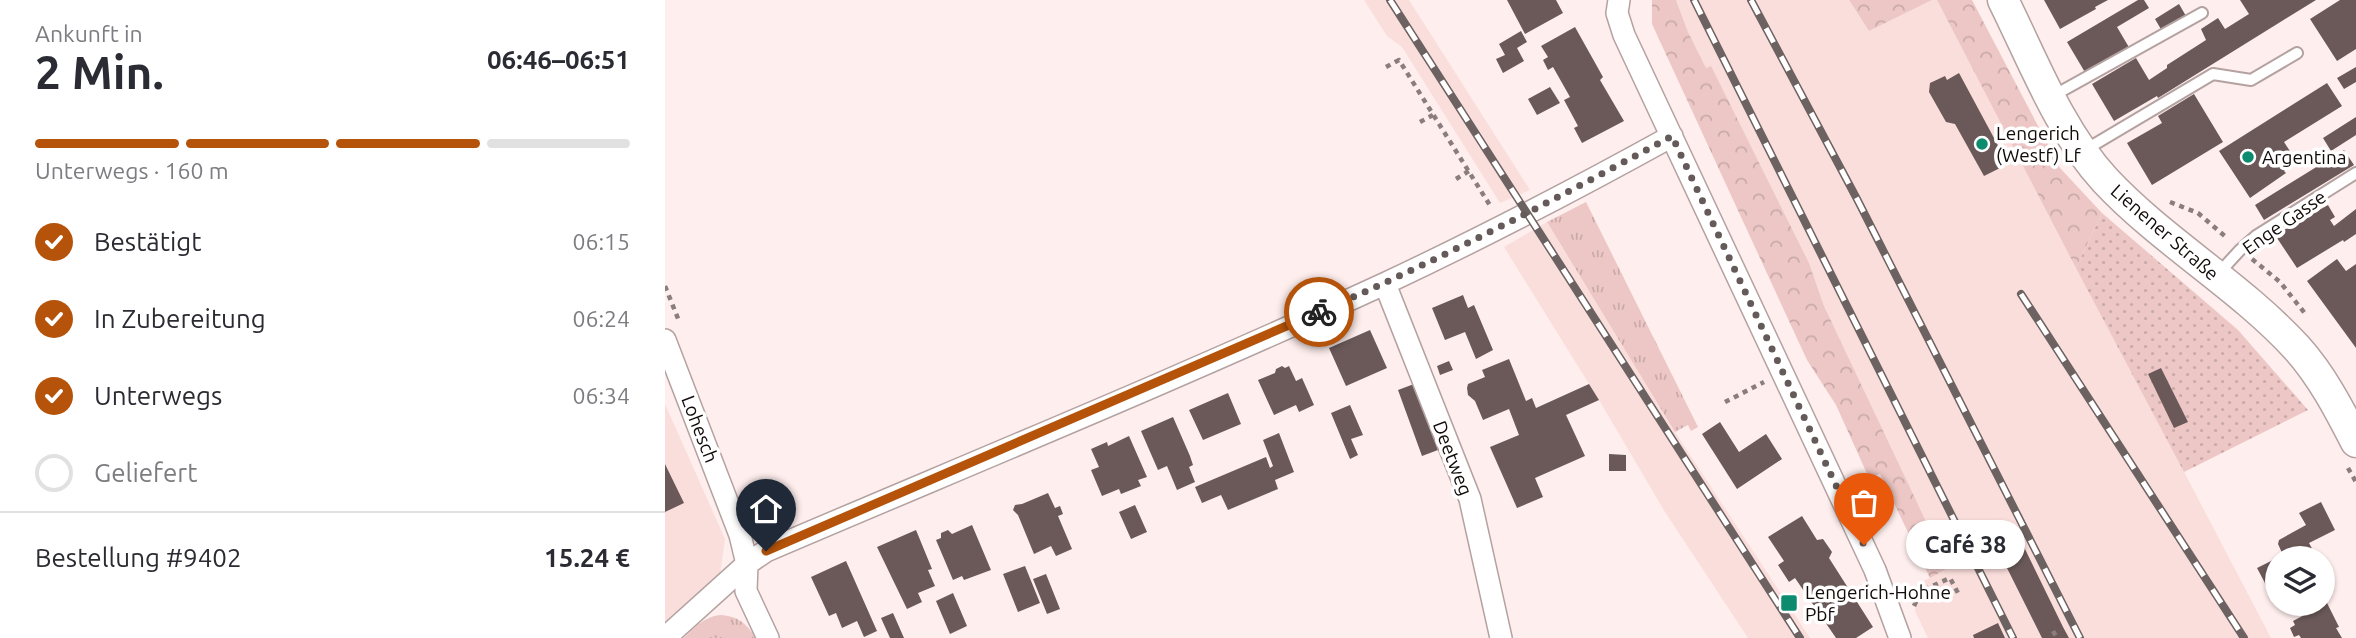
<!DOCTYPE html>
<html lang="de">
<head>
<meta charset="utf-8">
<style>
	:root { --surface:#fff; --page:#f7f7f7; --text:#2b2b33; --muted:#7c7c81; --line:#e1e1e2; --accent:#b45309 }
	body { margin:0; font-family:Ubuntu,sans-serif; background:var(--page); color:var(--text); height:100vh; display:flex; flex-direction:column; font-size:26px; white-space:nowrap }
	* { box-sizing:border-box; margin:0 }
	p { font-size:23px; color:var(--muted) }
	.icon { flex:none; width:38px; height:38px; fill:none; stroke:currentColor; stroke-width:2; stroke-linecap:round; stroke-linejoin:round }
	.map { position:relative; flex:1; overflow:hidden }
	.details { display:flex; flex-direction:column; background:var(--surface); width:665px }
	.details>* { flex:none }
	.buttons { position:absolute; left:1600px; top:546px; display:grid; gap:14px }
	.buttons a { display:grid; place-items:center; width:70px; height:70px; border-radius:50%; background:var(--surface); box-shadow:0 2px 5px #0004; font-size:35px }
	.pin { position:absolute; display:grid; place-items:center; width:60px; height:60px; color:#fff; margin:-72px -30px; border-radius:50% 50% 50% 0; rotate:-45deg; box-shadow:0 0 7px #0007 }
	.pin .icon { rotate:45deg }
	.courier { position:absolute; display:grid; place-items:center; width:70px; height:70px; margin:-35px; border:5px solid #b45309; border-radius:50%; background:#fff; color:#222; box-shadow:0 2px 9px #0007 }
	.bubble { position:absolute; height:49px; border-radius:24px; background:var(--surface); box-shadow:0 2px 5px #0004; font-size:23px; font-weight:700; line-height:49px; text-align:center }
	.overview em { font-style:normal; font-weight:700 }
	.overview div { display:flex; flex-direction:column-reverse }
	.overview { display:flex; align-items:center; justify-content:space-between; height:119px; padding:0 35px }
	h1 { font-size:46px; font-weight:700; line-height:52px }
	.bar { display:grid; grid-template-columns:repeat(4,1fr); gap:10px 7px; align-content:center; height:84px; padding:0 35px }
	.bar i { height:9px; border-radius:5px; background:var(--line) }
	.bar .current { background:var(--accent) }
	.bar p { grid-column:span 4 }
	.line { display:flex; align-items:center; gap:18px; padding:0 35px; border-top:2px solid var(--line) }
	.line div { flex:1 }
	ol { padding:0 35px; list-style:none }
	li { display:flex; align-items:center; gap:21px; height:77px }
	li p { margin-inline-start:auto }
	li .icon { padding:7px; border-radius:50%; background:var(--accent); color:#fff; stroke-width:4 }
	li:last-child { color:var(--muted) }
	li i { width:38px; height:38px; border:4px solid var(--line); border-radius:50% }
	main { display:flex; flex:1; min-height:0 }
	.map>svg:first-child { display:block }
</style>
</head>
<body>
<main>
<section class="details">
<div class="overview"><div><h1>2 Min.</h1><p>Ankunft in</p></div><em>06:46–06:51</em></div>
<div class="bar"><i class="current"></i><i class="current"></i><i class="current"></i><i></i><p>Unterwegs · 160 m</p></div>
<ol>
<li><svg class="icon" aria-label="check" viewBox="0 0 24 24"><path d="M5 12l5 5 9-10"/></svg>Bestätigt<p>06:15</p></li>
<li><svg class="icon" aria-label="check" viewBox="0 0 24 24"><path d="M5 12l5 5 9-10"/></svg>In Zubereitung<p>06:24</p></li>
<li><svg class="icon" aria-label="check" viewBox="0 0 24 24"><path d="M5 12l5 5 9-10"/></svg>Unterwegs<p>06:34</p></li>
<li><i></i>Geliefert</li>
</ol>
<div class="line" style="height:91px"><div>Bestellung #9402</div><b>15.24 €</b></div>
</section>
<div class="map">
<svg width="1691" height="638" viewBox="0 0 1691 638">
	<defs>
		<pattern id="grass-tufts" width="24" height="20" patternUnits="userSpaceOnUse" patternTransform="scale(1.75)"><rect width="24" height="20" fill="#ecc7c5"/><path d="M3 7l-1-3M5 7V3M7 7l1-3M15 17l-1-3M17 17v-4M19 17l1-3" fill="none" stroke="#c9aaa8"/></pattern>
		<pattern id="forest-crowns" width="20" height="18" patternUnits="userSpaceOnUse" patternTransform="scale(1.75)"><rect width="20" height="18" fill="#ecc7c5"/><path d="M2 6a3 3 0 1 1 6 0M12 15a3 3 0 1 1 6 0" fill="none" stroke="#c9aaa8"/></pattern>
		<pattern id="garden-dots" width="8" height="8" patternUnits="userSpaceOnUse" patternTransform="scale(1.75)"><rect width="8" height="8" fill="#ecc7c5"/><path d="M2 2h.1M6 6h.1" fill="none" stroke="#c9aaa8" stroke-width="1.8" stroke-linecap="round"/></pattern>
	</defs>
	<rect width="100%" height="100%" fill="#feeeed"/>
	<path fill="#fadedc" d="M 699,0 L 744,0 L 865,190 L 835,203 L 737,47 L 722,36 Z
		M 1011,0 L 1184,0 L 1204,31 L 1267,0 L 1272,0 L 1606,638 L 1263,638 L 1250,611 L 1251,585 L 1282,569 L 1159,306 L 1144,263 L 1046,67 L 1041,68 L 1023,32 Z
		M 882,222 L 1010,432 L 1145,638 L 1083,638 L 1000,512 L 934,400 L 839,247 Z
		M 0,404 L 60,539 L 55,574 L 0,622 Z"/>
	<path fill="url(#grass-tufts)" d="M 921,202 L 1033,427 L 1026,431 L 1023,425 L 1010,432 L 882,222 Z
		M 55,615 C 73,616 81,623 91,638 L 19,638 C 30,627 39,617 55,615 Z"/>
	<path fill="url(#forest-crowns)" d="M 987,0 L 1011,0 L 1023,32 L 1041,68 L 1046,66 L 1144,263 L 1159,306 L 1283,568 L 1265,578 L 1215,474 L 1204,478 L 1171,405 L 1142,360 L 987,24 Z
		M 1184,0 L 1267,0 L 1204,31 Z
		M 1272,0 L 1307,0 L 1395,168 L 1437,213 L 1411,268 Z"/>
	<path fill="url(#garden-dots)" d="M 1437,213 L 1573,330 L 1643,410 L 1519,472 L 1411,268 Z"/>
	<path fill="#6a5958" d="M 842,0 L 891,0 L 898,13 L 860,34 Z
		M 1379,0 L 1443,0 L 1430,7 L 1431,9 L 1395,29 Z
		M 1473,0 L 1479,0 L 1484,8 L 1452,27 L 1465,49 L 1421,74 L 1402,42 Z
		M 1575,0 L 1651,0 L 1493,98 L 1492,96 L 1449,121 L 1427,84 L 1471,58 L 1484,80 L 1502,68 L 1502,65 L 1541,40 L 1536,29 L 1553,18 L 1560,29 L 1584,14 Z
		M 1675,0 L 1691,0 L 1691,49 L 1672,61 L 1645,19 Z
		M 1514,4 L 1521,16 L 1497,31 L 1490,19 Z
		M 910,27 L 938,77 L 935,80 L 959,121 L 917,143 L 909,128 L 913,126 L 899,100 L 905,97 L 888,67 L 883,70 L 878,60 L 883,57 L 876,46 Z
		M 856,31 L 862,42 L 852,48 L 859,61 L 838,73 L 831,59 L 840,55 L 834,44 Z
		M 1691,67 L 1691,82 L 1679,89 L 1672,78 Z
		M 1294,73 L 1343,164 L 1319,176 L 1290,124 L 1281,122 L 1264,92 L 1265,83 L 1280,76 L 1282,80 Z
		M 1662,83 L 1677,106 L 1619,142 L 1632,162 L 1619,171 L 1621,173 L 1585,198 L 1554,151 Z
		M 885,87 L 895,103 L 872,115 L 863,99 Z
		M 1529,94 L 1558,142 L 1487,185 L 1462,143 L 1497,123 L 1493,116 Z
		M 1691,117 L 1691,135 L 1666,151 L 1658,138 Z
		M 1679,150 L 1689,165 L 1599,220 L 1590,205 Z
		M 1663,205 L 1670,217 L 1665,220 L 1669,226 L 1691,209 L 1691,234 L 1679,242 L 1678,240 L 1632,268 L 1610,235 Z
		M 1672,259 L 1681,271 L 1691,264 L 1691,348 L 1642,281 Z
		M 798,295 L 803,308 L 809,305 L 828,350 L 811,359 L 800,332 L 780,340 L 767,308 Z
		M 705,330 L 722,368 L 681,386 L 664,348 Z
		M 844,359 L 861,401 L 867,398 L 871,408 L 924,384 L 934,400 L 901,415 L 920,456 L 870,478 L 878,497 L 852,508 L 825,447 L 854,435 L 844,409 L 818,420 L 810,401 L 803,395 L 802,388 L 803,384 L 820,377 L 817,370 Z
		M 784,361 L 788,370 L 775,375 L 772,366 Z
		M 617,366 L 620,368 L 624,366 L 631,381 L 637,378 L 649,405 L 634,412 L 631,405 L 609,415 L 593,380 L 610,373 L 611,369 Z
		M 1496,368 L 1523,422 L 1509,428 L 1483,374 Z
		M 749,384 L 773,450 L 757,456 L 733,390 Z
		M 563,393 L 576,424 L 538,440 L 524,410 Z
		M 685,405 L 698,435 L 686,439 L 693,455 L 685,459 L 666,413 Z
		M 508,417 L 525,456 L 528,465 L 524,467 L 530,482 L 512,490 L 502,466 L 493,470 L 476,431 Z
		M 1055,422 L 1074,452 L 1101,434 L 1117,459 L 1072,489 L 1037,434 Z
		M 614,433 L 629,472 L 610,480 L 613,489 L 563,510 L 556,495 L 537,503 L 530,487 L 601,457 L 605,468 L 608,466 L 598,440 Z
		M 464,436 L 482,477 L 473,480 L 476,486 L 456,494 L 454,489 L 437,496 L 426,470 L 434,467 L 426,449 L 442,442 L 443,446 Z
		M 944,454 L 961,455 L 961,471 L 944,471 Z
		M 0,464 L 19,503 L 0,512 Z
		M 383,493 L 390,508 L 395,506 L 398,514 L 393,516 L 407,549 L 391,556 L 386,546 L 369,554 L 353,515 L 348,510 L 350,505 L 357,504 Z
		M 1656,502 L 1670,530 L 1644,543 L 1652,558 L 1612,558 L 1612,599 L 1609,600 L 1592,568 L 1618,555 L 1613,544 L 1614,540 L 1641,525 L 1634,513 Z
		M 470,505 L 482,532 L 466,539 L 454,512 Z
		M 1137,516 L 1152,540 L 1158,539 L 1167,552 L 1164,558 L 1208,627 L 1191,638 L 1171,638 L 1130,578 L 1124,582 L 1113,565 L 1119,561 L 1103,537 Z
		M 307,525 L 326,570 L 299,580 L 297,576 L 288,580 L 271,540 L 276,538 L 276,533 L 283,530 L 287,534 Z
		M 251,530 L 267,569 L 263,570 L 270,586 L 253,593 L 257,602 L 242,609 L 212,547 Z
		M 1358,545 L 1398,627 L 1404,638 L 1377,638 L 1336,556 Z
		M 181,561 L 212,631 L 199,637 L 192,621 L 177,628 L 171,613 L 164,616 L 146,577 Z
		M 360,566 L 375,603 L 353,612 L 338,574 Z
		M 381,574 L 395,609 L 382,614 L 368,579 Z
		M 288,593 L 302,626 L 285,634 L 271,601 Z
		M 1662,603 L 1674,627 L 1671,628 L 1677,638 L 1636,638 L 1634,635 L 1629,637 L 1625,628 L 1630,625 L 1628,621 Z
		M 228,613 L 239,638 L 225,638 L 216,618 Z
		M 1333,623 L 1340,638 L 1309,638 L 1308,635 Z"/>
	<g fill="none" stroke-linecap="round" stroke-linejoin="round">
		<g stroke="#b4a2a1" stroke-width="14">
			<path id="lane" d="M 1386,97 L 1537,13
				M 1420,150 L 1548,74 L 1586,80 L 1632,53
				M 1553,274 L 1575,250 L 1591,236 L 1691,173"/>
		</g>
		<g stroke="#b4a2a1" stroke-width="24">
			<path id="street" d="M 954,0 L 952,13 L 959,35 L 1210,570 L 1235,638
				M 720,284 L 805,499 L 836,638
				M 0,340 L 75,535 L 82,564 L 81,591 L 103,638
				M 0,638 L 82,564 L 101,551 C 307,463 515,378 719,284 C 817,238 913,188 1007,136"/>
		</g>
		<g stroke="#b4a2a1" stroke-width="33">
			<path id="secondary" d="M 1338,0 C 1368,60 1394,130 1440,180 C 1498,242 1574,285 1632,348 C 1657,376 1674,409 1691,442"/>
		</g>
		<path stroke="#897e7d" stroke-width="4.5" stroke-dasharray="5 5" stroke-linecap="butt" d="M 721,67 L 734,60 L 826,207
			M 755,122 L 768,115
			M 791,179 L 804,171
			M 1505,202 L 1533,213 L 1562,238
			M 1587,259 L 1615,282 L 1642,316
			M 0,286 L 14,321
			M 1060,402 L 1099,382
			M 1683,468 L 1691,482
			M 1249,606 L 1256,591 L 1285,578 L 1293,593
			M 1388,631 L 1392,638"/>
		<use href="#lane" stroke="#fff" stroke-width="10"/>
		<use href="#street" stroke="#fff" stroke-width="21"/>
		<use href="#secondary" stroke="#fff" stroke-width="30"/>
		<g stroke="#6c6261" stroke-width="8">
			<path id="rail" d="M 725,0 L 1135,638
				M 1029,0 L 1348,638
				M 1086,0 L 1192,199 L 1415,638
				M 1356,294 L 1579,638"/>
		</g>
		<use href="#rail" stroke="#fff" stroke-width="5" stroke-dasharray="16" stroke-linecap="butt"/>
	</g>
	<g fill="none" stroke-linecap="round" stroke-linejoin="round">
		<path stroke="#635a59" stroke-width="7" stroke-dasharray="0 12.6" d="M 654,312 C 775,260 891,199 1007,136 L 1199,545"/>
		<path stroke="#b45309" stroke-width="9" d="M 101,551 L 654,312"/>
	</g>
	<g fill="#0c8b6f" stroke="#fff" stroke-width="2.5">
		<circle cx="1317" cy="144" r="7"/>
		<circle cx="1583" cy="157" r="7"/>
		<rect x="1115" y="594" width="18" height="18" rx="3.5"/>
	</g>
	<g text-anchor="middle" stroke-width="7" stroke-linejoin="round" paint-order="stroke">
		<g font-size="19" fill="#100a09" stroke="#fff" text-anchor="start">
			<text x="1331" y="140">Lengerich<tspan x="1331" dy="22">(Westf) Lf</tspan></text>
			<text x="1597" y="164">Argentina</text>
			<text x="1140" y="599">Lengerich-Hohne<tspan x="1140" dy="22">Pbf</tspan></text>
		</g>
		<g font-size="19" fill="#100a09" stroke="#fff">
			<text transform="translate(1619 222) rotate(-35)" y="7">Enge Gasse</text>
			<text transform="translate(1500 232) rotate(41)" y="7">Lienener Straße</text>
			<text transform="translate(35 429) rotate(69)" y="7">Lohesch</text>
			<text transform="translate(788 458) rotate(69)" y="7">Deetweg</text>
		</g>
	</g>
</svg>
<div class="buttons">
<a><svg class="icon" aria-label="layers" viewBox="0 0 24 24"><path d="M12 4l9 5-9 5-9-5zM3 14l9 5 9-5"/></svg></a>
</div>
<div class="pin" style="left:1199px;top:545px;background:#ea580c"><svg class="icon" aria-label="bag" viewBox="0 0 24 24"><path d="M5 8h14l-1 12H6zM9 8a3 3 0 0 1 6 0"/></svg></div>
<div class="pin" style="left:101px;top:551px;background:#1f2937"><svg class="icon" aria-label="home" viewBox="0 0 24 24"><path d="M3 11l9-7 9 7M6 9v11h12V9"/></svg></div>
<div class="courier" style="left:654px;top:312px"><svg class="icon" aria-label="bike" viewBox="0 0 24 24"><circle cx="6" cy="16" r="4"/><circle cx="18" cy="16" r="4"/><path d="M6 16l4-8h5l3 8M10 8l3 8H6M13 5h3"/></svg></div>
<div class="bubble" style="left:1241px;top:520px;width:119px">Café 38</div>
</div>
</main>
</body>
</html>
